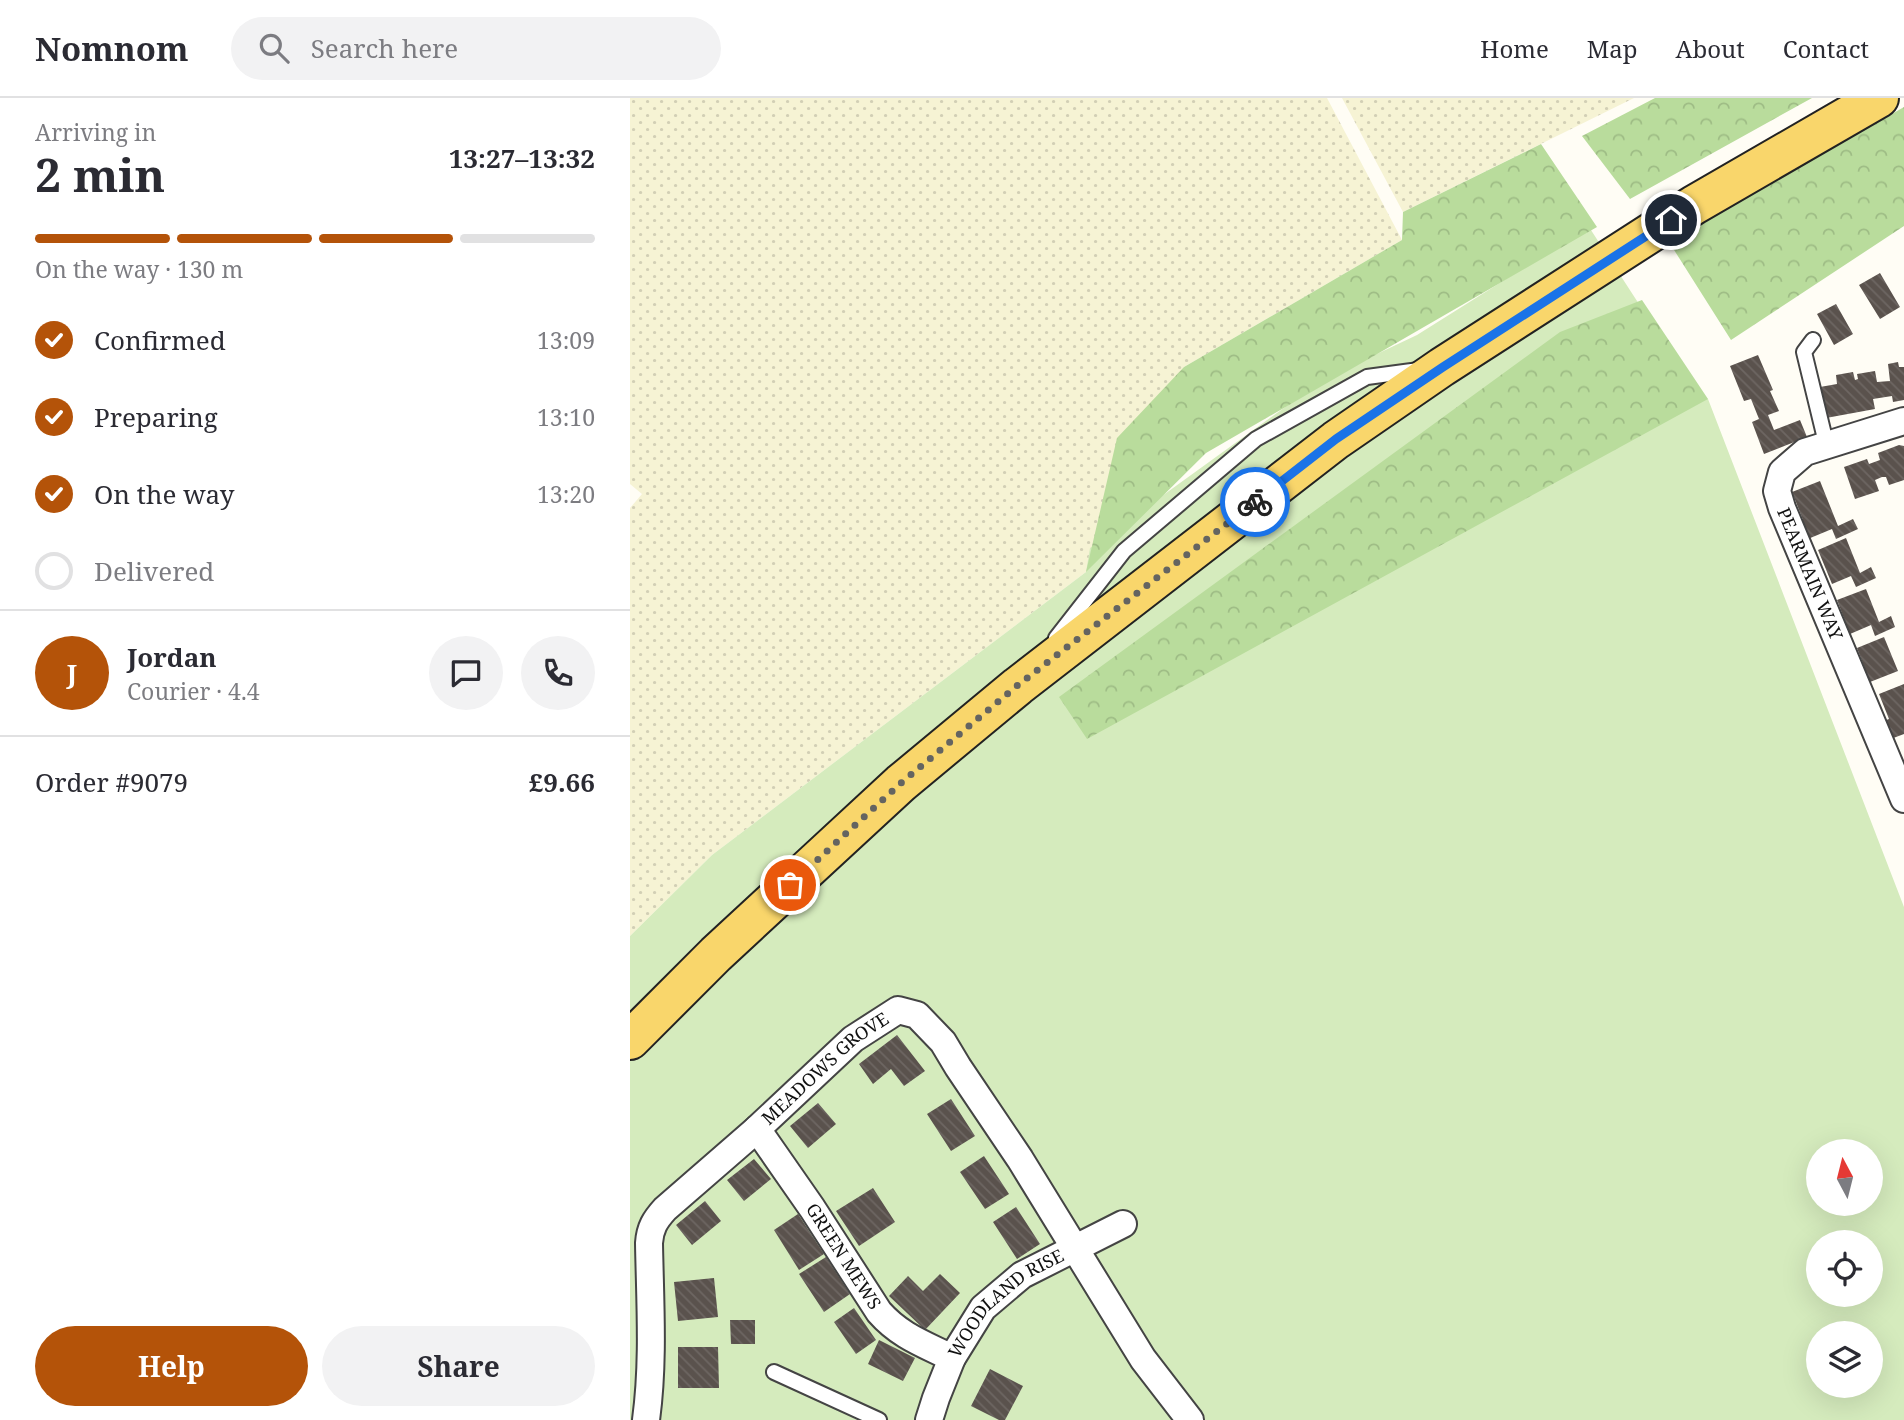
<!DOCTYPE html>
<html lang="en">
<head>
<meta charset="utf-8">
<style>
	:root { --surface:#fff; --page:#f2f2f3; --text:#2b2b33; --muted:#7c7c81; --line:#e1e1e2; --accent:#b45309 }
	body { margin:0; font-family:"Noto Serif",serif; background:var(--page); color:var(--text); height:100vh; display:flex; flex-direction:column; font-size:26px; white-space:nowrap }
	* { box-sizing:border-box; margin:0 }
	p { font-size:23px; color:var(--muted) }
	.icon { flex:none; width:38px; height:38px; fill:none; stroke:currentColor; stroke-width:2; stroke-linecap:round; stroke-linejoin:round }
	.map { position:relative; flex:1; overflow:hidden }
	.side { display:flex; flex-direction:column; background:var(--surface); width:630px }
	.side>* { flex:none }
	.needle { width:46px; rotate:353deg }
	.tools { position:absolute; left:1176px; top:1041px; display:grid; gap:14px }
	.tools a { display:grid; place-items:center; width:77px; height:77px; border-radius:50%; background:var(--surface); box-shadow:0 7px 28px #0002; font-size:35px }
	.pin { position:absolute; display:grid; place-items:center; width:60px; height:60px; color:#fff; margin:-30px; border:4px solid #fff; border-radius:50%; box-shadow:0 2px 7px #0007 }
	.courier { position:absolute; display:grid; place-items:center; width:70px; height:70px; margin:-35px; border:5px solid #1a73e8; border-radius:50%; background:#fff; color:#222; box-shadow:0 2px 9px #0007 }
	.summary em { font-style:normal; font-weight:700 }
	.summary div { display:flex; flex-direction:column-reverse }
	.summary { display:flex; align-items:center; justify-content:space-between; height:119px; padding:0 35px }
	h1 { font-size:46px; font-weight:700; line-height:52px }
	.bar { display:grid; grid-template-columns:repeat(4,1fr); gap:10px 7px; align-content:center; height:84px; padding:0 35px }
	.bar i { height:9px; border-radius:5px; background:var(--line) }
	.bar .active { background:var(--accent) }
	.bar p { grid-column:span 4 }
	.line { display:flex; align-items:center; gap:18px; padding:0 35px; border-top:2px solid var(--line) }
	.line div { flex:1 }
	.round { display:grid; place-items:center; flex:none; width:74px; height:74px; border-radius:37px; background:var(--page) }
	ol { padding:0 35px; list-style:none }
	li { display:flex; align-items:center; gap:21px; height:77px }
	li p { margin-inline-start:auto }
	li .icon { padding:7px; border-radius:50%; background:var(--accent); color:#fff; stroke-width:4 }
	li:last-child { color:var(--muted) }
	li i { width:38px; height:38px; border:4px solid var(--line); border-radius:50% }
	.action { display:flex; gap:14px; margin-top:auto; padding:14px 35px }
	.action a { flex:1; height:80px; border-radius:42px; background:var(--accent); color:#fff; font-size:28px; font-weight:700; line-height:80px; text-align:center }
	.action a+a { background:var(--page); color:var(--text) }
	header { display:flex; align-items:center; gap:42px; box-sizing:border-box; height:98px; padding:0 35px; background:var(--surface); border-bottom:2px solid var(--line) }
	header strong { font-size:33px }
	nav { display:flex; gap:38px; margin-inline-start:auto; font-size:24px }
	.search { width:490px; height:63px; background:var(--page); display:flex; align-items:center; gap:18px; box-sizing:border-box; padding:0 24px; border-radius:38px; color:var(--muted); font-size:26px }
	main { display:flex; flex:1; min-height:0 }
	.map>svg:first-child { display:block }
</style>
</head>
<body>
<header>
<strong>Nomnom</strong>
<div class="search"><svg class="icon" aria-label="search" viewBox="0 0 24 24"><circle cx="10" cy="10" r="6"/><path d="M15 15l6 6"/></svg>Search here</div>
<nav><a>Home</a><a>Map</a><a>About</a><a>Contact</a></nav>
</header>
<main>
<section class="side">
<div class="summary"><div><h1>2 min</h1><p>Arriving in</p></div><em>13:27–13:32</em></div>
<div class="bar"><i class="active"></i><i class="active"></i><i class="active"></i><i></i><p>On the way · 130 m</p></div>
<ol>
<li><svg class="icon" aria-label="check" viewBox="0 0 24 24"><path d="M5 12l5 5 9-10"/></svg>Confirmed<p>13:09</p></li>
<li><svg class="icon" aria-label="check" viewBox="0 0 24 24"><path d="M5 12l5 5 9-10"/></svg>Preparing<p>13:10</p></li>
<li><svg class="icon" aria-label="check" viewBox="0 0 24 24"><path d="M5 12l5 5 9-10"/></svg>On the way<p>13:20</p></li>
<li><i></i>Delivered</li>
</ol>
<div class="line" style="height:126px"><b class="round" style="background:var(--accent);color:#fff">J</b><div><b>Jordan</b><p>Courier · 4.4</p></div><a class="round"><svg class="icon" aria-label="chat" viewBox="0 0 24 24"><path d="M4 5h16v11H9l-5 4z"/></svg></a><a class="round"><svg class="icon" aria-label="phone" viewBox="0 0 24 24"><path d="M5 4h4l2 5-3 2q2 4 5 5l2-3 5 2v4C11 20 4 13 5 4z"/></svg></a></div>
<div class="line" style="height:91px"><div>Order #9079</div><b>£9.66</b></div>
<div class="action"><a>Help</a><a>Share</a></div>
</section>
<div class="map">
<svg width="1274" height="1322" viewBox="0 0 1274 1322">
	<defs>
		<pattern id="farmland-dots" width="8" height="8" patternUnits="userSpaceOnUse" patternTransform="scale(1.75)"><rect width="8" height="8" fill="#f6f3d4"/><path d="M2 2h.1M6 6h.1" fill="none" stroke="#d2cfb5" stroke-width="1.8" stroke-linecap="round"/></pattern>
		<pattern id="forest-crowns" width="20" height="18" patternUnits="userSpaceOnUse" patternTransform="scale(1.75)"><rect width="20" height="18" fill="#b9dc9c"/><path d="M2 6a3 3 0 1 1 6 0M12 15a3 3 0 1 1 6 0" fill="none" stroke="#9ebc85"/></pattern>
		<pattern id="building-back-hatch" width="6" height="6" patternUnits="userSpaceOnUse" patternTransform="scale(1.75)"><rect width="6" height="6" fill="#5a524d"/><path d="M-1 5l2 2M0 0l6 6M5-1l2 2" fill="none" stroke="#6d6662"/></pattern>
	</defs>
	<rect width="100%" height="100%" fill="#fffdf5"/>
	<path fill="url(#farmland-dots)" d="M 0,0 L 697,0 L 772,142 L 554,269 L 456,474 L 82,757 L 0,838 L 0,410 L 12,396 L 0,386 Z
		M 712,0 L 1004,0 L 773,114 Z"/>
	<path fill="#d5ebbd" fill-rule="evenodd" d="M 959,129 L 1068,297 L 1078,301 L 1274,809 L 1274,1322 L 0,1322 L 0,838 L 82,757 L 456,474 L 460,450 L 694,281 L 787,237 ZM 1188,1054 L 1241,1054 L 1241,1106 L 1188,1106 ZM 1188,1144 L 1241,1144 L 1241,1197 L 1188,1197 ZM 1188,1236 L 1241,1236 L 1241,1288 L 1188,1288 Z"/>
	<path fill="url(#forest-crowns)" d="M 1025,0 L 1182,0 L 1000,101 L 952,38 Z
		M 1274,9 L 1274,128 L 1101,242 L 1039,144 Z
		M 911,46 L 967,129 L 576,355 L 456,474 L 487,340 L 554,269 L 772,142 L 773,114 Z
		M 1012,202 L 1078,301 L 457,641 L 429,599 L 930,234 Z"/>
	<path fill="url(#building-back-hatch)" d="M 1250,175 L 1270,209 L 1250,221 L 1229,187 Z
		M 1206,206 L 1223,236 L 1204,247 L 1187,216 Z
		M 1128,257 L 1143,292 L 1140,293 L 1149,313 L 1138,317 L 1144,332 L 1170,322 L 1177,339 L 1134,356 L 1122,324 L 1129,321 L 1121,301 L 1114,303 L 1100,268 Z
		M 1268,264 L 1269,269 L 1274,269 L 1274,302 L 1263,304 L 1262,298 L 1243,301 L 1245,311 L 1196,320 L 1190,289 L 1207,286 L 1206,277 L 1223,274 L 1225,282 L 1228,281 L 1227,276 L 1245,273 L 1247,284 L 1260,283 L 1258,266 Z
		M 1269,347 L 1274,348 L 1274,382 L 1259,387 L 1256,379 L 1252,379 L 1245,382 L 1249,393 L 1225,401 L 1214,369 L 1237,361 L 1239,366 L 1250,362 L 1248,355 Z
		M 1190,383 L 1208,428 L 1223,421 L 1228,431 L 1206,441 L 1202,431 L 1173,443 L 1166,424 L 1173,422 L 1162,394 Z
		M 1216,440 L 1230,475 L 1241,469 L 1246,480 L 1226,489 L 1221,478 L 1202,486 L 1188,452 Z
		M 1236,491 L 1249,524 L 1261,518 L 1265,529 L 1245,538 L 1241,527 L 1220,536 L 1207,502 Z
		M 1254,539 L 1268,573 L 1240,584 L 1227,550 Z
		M 1274,586 L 1274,636 L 1258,642 L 1251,624 L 1259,621 L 1249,596 Z
		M 267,937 L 295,973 L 274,988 L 261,971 L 243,986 L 229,966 Z
		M 321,1001 L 345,1038 L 321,1053 L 297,1016 Z
		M 188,1005 L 206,1026 L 178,1050 L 160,1028 Z
		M 354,1058 L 379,1096 L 355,1111 L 330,1074 Z
		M 124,1061 L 141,1081 L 114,1103 L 97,1082 Z
		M 243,1090 L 265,1124 L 229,1148 L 206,1113 Z
		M 75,1103 L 91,1123 L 62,1147 L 46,1127 Z
		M 386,1109 L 410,1146 L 387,1161 L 363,1124 Z
		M 168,1116 L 194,1156 L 169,1172 L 144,1132 Z
		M 196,1159 L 220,1196 L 194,1214 L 169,1176 Z
		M 310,1176 L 330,1195 L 295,1232 L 259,1198 L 278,1178 L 293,1193 Z
		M 84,1180 L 88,1219 L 48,1223 L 44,1184 Z
		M 224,1210 L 246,1242 L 226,1256 L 204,1224 Z
		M 100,1222 L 125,1222 L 125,1246 L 101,1246 Z
		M 249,1242 L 285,1260 L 273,1283 L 238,1266 Z
		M 48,1249 L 88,1249 L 89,1290 L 48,1290 Z
		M 360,1271 L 393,1288 L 375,1322 L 369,1322 L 341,1308 Z"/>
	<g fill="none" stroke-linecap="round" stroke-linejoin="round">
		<g stroke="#444" stroke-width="18">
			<path id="lane" d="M 1183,242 L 1174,254 L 1197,349
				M 426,540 L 494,453 L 626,341 L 737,279 L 789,272
				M 144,1274 L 249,1322"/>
		</g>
		<g stroke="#444" stroke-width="30">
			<g id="street">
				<path id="s1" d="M 1274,323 L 1175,354 L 1152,374 L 1147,393 L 1152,410 L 1274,701"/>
				<path id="s2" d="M 127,1031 L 182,1110 L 249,1214 C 270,1238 294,1246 322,1260"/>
				<path id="s3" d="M 16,1322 C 24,1263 20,1204 19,1145 C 20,1130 25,1122 35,1111 L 127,1031 L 223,941 L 268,912 L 287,917 L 313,944 L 328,969 L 390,1061 L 513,1261 L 560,1322"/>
				<path id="s4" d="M 299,1322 L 306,1300 L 322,1260 L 353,1210 L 392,1177 L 493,1126"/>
			</g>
		</g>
		<g stroke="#222" stroke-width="42">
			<path id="primary" d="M 0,942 L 86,856 L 271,685 L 388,588 L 706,342 L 812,269 L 1064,107 L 1249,0"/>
		</g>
		<use href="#lane" stroke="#fff" stroke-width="14"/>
		<use href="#street" stroke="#fff" stroke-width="26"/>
		<use href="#primary" stroke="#f9d66b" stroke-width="38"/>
	</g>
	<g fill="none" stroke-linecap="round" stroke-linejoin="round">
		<path stroke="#646461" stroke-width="7" stroke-dasharray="0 12.6" d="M 160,787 L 271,685 L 388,587 L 625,404"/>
		<path stroke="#1a73e8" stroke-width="9" d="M 625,404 L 706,341 L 813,269 L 1041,122"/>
	</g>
	<g text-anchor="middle" stroke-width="7" stroke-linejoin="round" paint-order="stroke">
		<g font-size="18" fill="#111" stroke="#fff">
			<text dy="6" stroke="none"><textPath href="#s1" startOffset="243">PEARMAIN WAY</textPath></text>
			<text dy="6" stroke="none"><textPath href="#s3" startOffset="429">MEADOWS GROVE</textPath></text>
			<text dy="6" stroke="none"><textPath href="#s2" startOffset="154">GREEN MEWS</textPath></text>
			<text dy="6" stroke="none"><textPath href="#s4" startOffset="145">WOODLAND RISE</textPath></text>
		</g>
	</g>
</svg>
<div class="tools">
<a><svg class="needle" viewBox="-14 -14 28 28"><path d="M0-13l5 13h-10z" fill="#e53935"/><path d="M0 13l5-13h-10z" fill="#7c7c81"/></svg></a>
<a><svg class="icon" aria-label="locate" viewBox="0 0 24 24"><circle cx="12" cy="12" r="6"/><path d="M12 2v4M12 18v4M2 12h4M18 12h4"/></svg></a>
<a><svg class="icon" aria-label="layers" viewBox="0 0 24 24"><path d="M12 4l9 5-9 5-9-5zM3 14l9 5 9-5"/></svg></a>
</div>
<div class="pin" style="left:160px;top:787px;background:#ea580c"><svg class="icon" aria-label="bag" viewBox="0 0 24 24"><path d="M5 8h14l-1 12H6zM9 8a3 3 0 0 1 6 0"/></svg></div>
<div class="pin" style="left:1041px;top:122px;background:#1f2937"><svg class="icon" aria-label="home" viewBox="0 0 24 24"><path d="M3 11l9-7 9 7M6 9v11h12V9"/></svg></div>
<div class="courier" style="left:625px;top:404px"><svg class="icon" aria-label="bike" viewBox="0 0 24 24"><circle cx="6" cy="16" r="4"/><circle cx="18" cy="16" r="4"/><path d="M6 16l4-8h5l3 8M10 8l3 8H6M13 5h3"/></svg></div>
</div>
</main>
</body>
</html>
